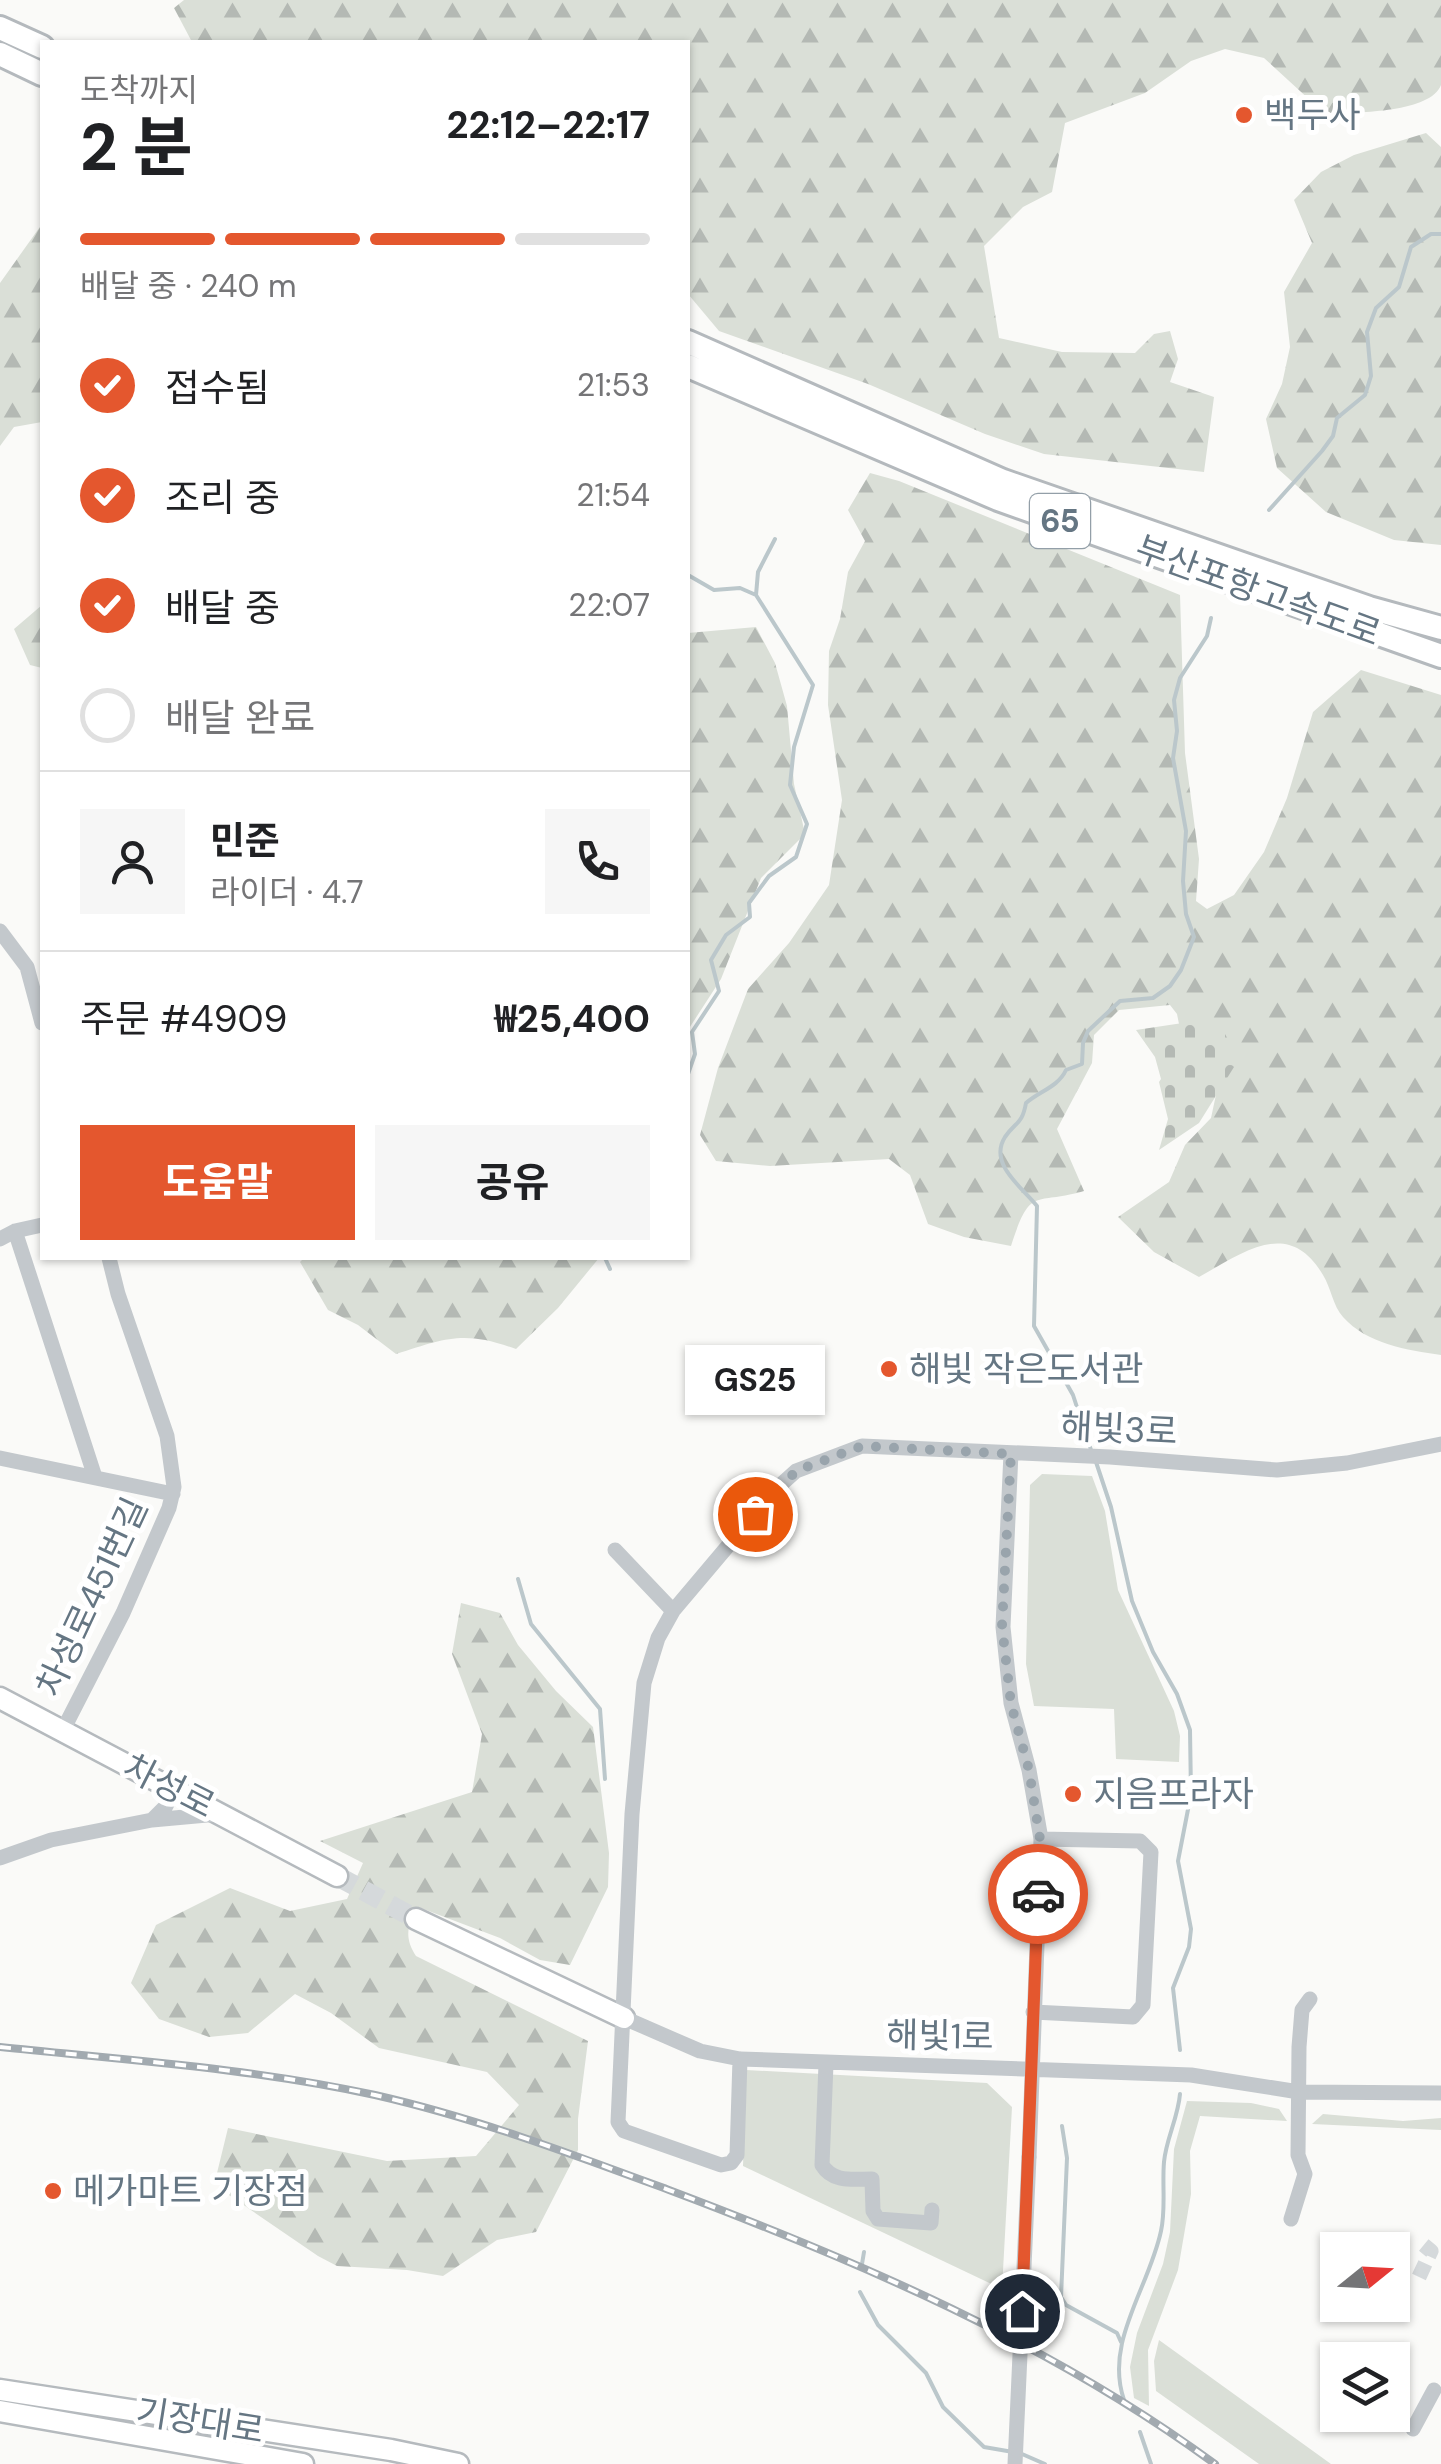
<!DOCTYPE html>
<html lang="ko">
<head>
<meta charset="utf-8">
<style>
	:root { --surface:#fff; --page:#f6f6f6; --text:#202124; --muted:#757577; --line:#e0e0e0; --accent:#e4572e }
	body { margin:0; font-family:"DM Sans","Noto Sans KR",sans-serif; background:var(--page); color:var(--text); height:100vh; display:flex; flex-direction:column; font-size:38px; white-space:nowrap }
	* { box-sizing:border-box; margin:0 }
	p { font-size:32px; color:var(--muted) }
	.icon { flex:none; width:55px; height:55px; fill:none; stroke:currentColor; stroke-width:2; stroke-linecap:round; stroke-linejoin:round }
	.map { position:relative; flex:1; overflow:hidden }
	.drawer { position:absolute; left:40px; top:40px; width:650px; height:1220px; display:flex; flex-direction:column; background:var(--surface); border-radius:0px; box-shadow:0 2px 8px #0004 }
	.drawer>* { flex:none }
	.needle { width:65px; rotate:72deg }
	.controls { position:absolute; left:1320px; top:2232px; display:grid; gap:20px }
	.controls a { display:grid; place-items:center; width:90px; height:90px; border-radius:0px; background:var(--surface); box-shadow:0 2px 8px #0004; font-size:50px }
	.pin { position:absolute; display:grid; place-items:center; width:85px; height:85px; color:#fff; margin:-42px; border:5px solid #fff; border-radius:50%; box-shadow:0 2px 10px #0007 }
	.courier { position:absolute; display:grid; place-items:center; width:100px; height:100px; margin:-50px; border:8px solid #e4572e; border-radius:50%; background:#fff; color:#222; box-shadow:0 2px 12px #0007 }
	.bubble { position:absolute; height:70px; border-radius:0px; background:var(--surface); box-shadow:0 2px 8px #0004; font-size:32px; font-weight:700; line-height:70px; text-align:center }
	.overview em { font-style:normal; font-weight:700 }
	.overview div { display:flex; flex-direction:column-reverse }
	.overview { display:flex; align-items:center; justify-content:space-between; height:170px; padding:0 40px }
	h1 { font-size:65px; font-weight:700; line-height:75px }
	.bar { display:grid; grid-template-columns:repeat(4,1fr); gap:15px 10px; align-content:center; height:120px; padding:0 40px }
	.bar i { height:12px; border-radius:8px; background:var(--line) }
	.bar .on { background:var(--accent) }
	.bar p { grid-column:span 4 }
	.line { display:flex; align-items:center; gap:25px; padding:0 40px; border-top:2px solid var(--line) }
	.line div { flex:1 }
	.round { display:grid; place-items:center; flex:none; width:105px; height:105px; border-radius:0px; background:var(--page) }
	ol { padding:0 40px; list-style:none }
	li { display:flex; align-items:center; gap:30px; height:110px }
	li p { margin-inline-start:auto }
	li .icon { padding:10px; border-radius:50%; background:var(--accent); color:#fff; stroke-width:4 }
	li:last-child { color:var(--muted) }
	li i { width:55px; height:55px; border:5px solid var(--line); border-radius:50% }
	.cta { display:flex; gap:20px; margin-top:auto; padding:20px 40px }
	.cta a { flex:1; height:115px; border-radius:0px; background:var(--accent); color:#fff; font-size:40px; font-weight:700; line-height:115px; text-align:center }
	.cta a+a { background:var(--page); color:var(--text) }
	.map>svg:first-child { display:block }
</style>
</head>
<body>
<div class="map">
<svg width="1441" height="2464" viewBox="0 0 1441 2464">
	<defs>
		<pattern id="forest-firs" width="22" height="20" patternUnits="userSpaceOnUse" patternTransform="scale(2.5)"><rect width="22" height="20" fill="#dadfd7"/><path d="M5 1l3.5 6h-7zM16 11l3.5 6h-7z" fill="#b4b9b4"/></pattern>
		<pattern id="cemetery-stones" width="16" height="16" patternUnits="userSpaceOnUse" patternTransform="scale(2.5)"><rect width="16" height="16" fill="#dadfd7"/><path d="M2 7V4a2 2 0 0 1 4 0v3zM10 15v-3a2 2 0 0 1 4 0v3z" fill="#b4b9b4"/></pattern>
	</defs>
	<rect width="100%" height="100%" fill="#fafaf8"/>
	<path fill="#dadfd7" d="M 1042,1474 L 1092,1476 L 1105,1511 L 1118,1590 L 1174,1711 L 1180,1736 L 1179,1762 L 1116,1759 L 1114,1709 L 1034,1706 L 1026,1664 L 1030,1485 Z
		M 746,2070 L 987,2083 L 1012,2107 L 1002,2289 L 743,2166 Z
		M 1187,2101 L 1251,2103 L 1279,2109 L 1287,2121 L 1200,2116 L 1190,2151 L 1191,2194 L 1178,2270 L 1148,2350 L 1149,2406 L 1134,2398 L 1130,2367 L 1137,2333 L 1163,2264 L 1170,2232 L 1174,2149 Z
		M 1323,2114 L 1403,2121 L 1441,2118 L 1441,2130 L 1312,2124 Z
		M 1159,2340 L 1331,2464 L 1259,2464 L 1156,2391 L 1154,2361 Z"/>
	<path fill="url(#forest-firs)" d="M 184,0 L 1441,0 C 1441,17 1441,73 1441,85 C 1430,114 1349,113 1324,113 L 1264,58 L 1225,49 L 1191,61 L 1145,93 L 1065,123 L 1052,192 L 1023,207 L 984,246 L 999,338 L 1062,352 L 1135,353 L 1154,334 L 1170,331 L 1178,359 L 1170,382 L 1214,397 L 1204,472 L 1044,454 L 985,434 L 868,384 L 719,331 L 688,294 L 688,42 L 192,42 L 174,8 Z
		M 1426,133 L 1441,147 L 1441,545 L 1394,540 L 1326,512 L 1277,468 L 1266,419 L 1282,384 L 1290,347 L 1284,292 L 1312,243 L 1294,200 L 1321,172 L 1354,155 Z
		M 42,224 L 42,422 L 14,427 L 0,446 L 0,283 Z
		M 870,473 L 899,481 L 1180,595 L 1185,753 L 1199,859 L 1196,901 L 1207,909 L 1234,895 L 1264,852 L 1287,798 L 1313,712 L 1361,670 L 1441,695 L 1441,1355 C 1407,1350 1367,1344 1343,1317 C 1333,1306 1331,1288 1323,1275 C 1289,1217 1244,1252 1199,1277 L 1154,1252 L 1118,1217 L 1169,1182 L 1185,1145 L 1211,1118 L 1217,1090 L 1181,1034 L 1177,1014 L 1170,1005 L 1119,1010 L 1094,1035 L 1092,1063 L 1057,1129 L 1084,1191 C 1034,1206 1031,1184 1011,1246 L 964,1237 L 928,1224 L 910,1175 L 889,1159 L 770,1166 L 716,1161 L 700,1135 L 718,1068 L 748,989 L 789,943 L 829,885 L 842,800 L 828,705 L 829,651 L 840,619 L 848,572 L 865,541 L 848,510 Z
		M 42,605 L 42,668 L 30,665 L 14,629 Z
		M 756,627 L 775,663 L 787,706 L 794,784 L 805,834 L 761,878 L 721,979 L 688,1030 L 688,633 Z
		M 304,1258 L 599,1258 L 558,1308 L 516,1349 C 464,1330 446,1338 396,1354 L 358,1325 L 328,1310 L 300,1262 Z
		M 461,1603 L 500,1613 L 518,1645 L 556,1691 L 593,1727 L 609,1853 L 608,1887 L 570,1965 L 540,1960 L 500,1938 L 418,1907 C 407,1926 404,1937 416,1956 L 588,2041 L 578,2119 L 578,2150 L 536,2232 L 497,2240 L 443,2276 L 407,2270 L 337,2266 L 318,2256 L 226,2193 L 217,2173 L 228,2128 L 387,2161 L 476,2156 L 519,2105 L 487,2072 L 379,2048 L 331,2013 L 295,1994 L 248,2033 L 209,2037 L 159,2019 L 131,1983 L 156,1925 L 230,1888 L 290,1911 L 347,1899 L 363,1863 L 320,1841 L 472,1792 L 482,1734 L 452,1654 Z"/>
	<path fill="url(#cemetery-stones)" d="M 1216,1018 L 1239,1059 L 1199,1123 L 1159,1150 L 1168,1119 L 1159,1082 L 1161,1079 L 1155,1057 L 1136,1030 Z"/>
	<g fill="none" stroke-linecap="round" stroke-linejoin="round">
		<path stroke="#bbc7cb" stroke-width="4" d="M 1269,510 L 1322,451 L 1333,436 L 1337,418 L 1365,395 L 1371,376 L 1367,332 L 1376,308 L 1399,287 L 1411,247 L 1431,234 L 1441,234
			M 688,575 L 714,590 L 740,588 L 756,595
			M 688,1074 L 695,1054 L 692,1032 L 719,991 L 711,960 L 726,935 L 750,917 L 749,903 L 769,876 L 796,857 L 807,824 L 790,785 L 794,747 L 813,685 L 756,595 L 758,572 L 775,539
			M 605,1258 L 610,1269
			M 1092,1453 L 1073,1395 L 1034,1326 L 1037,1206 C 1022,1187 988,1164 1005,1137 C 1016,1121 1022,1125 1026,1103 C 1040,1091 1058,1087 1066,1070 L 1082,1064 L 1083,1043 L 1088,1031 L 1120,1001 L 1153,998 L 1170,986 L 1181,970 L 1194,937 L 1186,914 L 1183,881 L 1186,831 L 1173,758 L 1177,731 L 1174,700 L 1180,678 L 1207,636 L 1211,618
			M 1096,1462 L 1111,1507 L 1132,1601 L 1153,1652 L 1177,1694 L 1190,1730 L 1191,1794 L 1178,1861 L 1191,1929 L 1189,1947 L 1173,1988 L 1180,2050
			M 518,1579 L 531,1624 L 600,1709 L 605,1779
			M 1062,2126 L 1067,2158 L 1061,2297 L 1066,2305 L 1117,2333 L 1121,2342
			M 862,2264 L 864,2252
			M 860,2292 L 878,2325 L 926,2373 L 943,2407 L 984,2447 L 1013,2452
			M 1124,2400 C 1104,2342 1149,2288 1161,2231 C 1166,2209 1162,2185 1164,2162 C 1166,2139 1178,2118 1180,2094
			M 1140,2432 L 1151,2464
			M 1022,2454 L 1045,2464"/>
		<path stroke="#d5d9db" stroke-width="15" stroke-dasharray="15 8" stroke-linecap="butt" d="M 1419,2277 L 1431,2251 L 1420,2242"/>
		<path stroke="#d5d9db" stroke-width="20" stroke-dasharray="20 10" stroke-linecap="butt" d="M 337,1876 L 416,1919"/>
		<g stroke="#b5babe" stroke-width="25">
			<path id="major" d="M 0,1698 L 337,1876
				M 416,1919 L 624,2018
				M 0,2390 L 391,2450 L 458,2464
				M 0,2411 L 303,2464"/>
		</g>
		<g stroke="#b4b9bd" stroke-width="28">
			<path id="highway" d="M 0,28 L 42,47
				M 0,54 L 42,74
				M 688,342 L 1003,481 L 1369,608 L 1441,628
				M 688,366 L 998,499 L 1441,656"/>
		</g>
		<path stroke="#c3c8cc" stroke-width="15" d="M 0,931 L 27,967 L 42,1023
			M 15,1231 L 95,1477
			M 0,1239 L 15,1231 L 42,1225
			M 1011,1453 L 1003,1627 L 1011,1703 L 1029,1770 L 1041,1839 L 1029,2157
			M 0,1458 L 173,1494
			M 615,1550 L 673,1611
			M 63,1730 L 123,1613 L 169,1508 L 174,1487 L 167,1436 L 118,1294 L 109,1258
			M 152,1820 L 218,1814
			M 0,1858 L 51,1840 L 152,1820 L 166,1806 L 174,1790
			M 1033,2012 L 1133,2017 L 1143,2005 L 1151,1852 L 1140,1841 L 1041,1839
			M 624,2018 L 700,2051 L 740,2059 L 1191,2075 L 1299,2092 L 1441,2093
			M 740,2059 L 737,2155 L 731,2163 L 721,2165 L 624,2131 L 618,2122 L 632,1814 L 644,1683 L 658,1638 L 673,1611 L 776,1489 L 796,1471 L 862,1446 L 1110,1457 L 1277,1470 L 1347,1463 L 1441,1444
			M 826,2064 L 822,2165 C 833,2183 853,2179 872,2179 L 873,2211 L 878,2219 L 931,2223 L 932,2210
			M 1291,2219 L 1305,2174 L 1298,2155 L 1299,2047 L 1302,2010 L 1310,1999
			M 1413,2429 L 1434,2390"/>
		<use href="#major" stroke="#fff" stroke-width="20"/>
		<use href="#highway" stroke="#fff" stroke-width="22"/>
		<g stroke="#a2aab0" stroke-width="8">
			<path id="rail" d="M 0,2047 C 125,2060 251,2068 375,2095 C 476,2118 572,2154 669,2190 C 860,2262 1050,2343 1215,2464"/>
		</g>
		<use href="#rail" stroke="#fff" stroke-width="4" stroke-dasharray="11" stroke-linecap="butt"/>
		<path stroke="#c3c8cc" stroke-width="15" d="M 1015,2464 L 1029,2157"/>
	</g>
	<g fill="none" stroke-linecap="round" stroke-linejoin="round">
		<path stroke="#99a4ac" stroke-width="10" stroke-dasharray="0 18" d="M 755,1514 L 796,1471 L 862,1446 L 1011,1454 L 1002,1626 L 1011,1704 L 1029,1770 L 1040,1839 L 1038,1894"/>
		<path stroke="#e4572e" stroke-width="12" d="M 1022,2311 L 1038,1894"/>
	</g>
	<g fill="#e4572e" stroke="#fff" stroke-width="4">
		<circle cx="1244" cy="115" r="10"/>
		<circle cx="889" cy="1369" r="10"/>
		<circle cx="1073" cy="1794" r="10"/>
		<circle cx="53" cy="2191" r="10"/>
	</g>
	<g text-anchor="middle" stroke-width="10" stroke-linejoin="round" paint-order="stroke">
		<rect fill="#fff" stroke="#939fa8" stroke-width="2.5" x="1030" y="494" width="60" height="54" rx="8"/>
		<g font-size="32" font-weight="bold" fill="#657683">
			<text x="1060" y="532">65</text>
		</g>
		<g font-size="35" fill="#657683" stroke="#fff" text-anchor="start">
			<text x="1264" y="127">백두사</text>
			<text x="909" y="1381">해빛 작은도서관</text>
			<text x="1093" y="1806">지음프라자</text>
			<text x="73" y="2203">메가마트 기장점</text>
		</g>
		<g font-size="35" fill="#657683" stroke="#fff">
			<text transform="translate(1258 591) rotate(20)" y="12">부산포항고속도로</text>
			<text transform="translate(1119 1429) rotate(3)" y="12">해빛3로</text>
			<text transform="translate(92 1597) rotate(-65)" y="12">차성로451번길</text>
			<text transform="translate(169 1786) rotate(27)" y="12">차성로</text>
			<text transform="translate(940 2036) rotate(1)" y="12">해빛1로</text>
			<text transform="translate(200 2421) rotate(9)" y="12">기장대로</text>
		</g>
	</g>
</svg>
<div class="controls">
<a><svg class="needle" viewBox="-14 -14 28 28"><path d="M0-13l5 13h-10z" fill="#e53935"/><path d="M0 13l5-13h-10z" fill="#757577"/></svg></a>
<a><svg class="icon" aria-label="layers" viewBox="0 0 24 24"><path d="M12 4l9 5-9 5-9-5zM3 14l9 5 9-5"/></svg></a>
</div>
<div class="pin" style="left:755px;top:1514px;background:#ea580c"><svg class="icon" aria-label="bag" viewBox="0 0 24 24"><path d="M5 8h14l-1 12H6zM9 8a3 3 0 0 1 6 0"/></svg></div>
<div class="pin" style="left:1022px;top:2311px;background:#1f2937"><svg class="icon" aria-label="home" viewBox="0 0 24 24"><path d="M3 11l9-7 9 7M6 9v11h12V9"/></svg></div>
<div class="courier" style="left:1038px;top:1894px"><svg class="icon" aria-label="car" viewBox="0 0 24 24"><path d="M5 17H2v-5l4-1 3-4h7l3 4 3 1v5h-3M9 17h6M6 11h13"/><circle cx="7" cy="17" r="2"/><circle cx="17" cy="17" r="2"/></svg></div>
<div class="bubble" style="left:685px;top:1345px;width:140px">GS25</div>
<section class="drawer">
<div class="overview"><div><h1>2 분</h1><p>도착까지</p></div><em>22:12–22:17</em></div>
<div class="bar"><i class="on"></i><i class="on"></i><i class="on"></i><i></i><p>배달 중 · 240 m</p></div>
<ol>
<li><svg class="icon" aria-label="check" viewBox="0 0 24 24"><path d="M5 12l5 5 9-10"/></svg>접수됨<p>21:53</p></li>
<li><svg class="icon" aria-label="check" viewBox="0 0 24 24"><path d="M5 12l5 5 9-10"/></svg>조리 중<p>21:54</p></li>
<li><svg class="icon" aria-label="check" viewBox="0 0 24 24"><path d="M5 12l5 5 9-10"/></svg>배달 중<p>22:07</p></li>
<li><i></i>배달 완료</li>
</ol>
<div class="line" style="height:180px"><a class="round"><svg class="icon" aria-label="person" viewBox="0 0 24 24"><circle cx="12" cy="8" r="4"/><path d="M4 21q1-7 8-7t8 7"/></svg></a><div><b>민준</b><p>라이더 · 4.7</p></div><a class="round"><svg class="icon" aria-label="phone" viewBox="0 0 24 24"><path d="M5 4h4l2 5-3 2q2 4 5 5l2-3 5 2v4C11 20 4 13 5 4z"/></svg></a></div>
<div class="line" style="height:130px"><div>주문 #4909</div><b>₩25,400</b></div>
<div class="cta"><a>도움말</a><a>공유</a></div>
</section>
</div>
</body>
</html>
